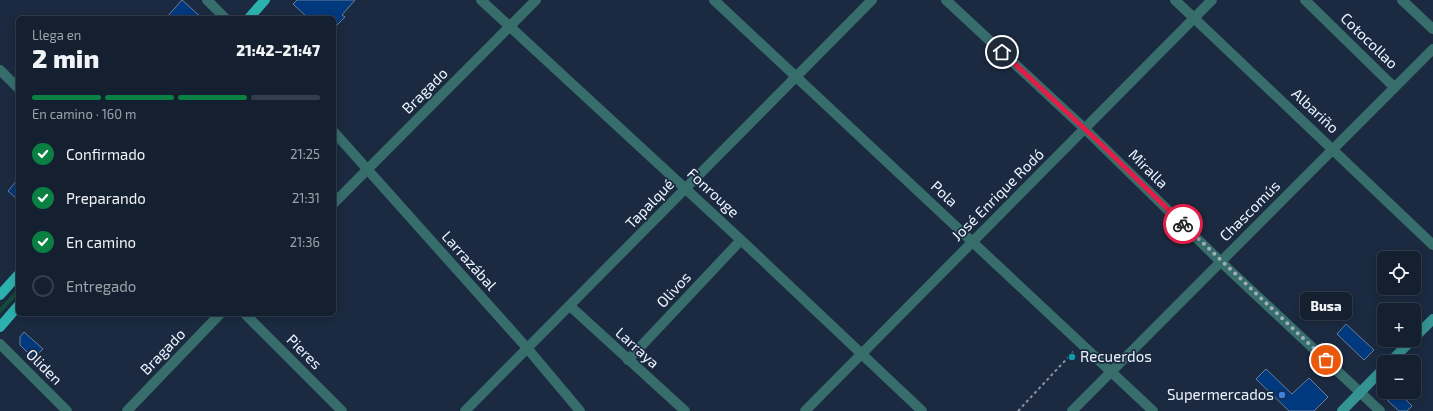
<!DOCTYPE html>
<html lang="es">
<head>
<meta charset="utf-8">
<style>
	:root { --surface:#142030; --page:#1d2838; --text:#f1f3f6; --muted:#9da3ab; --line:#333e4c; --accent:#0b8043 }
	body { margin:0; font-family:"Exo 2",sans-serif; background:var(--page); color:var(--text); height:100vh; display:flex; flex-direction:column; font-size:15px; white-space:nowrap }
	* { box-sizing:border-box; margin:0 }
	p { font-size:13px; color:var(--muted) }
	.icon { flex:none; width:22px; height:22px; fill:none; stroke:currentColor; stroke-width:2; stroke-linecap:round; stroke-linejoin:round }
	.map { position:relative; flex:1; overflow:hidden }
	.details { position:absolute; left:16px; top:16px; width:320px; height:300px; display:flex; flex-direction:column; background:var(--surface); border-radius:6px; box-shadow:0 2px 10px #0003,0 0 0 1px var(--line) }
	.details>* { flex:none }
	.tools { position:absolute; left:1377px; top:251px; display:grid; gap:8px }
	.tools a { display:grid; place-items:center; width:44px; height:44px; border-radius:6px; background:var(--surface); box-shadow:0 2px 10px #0003,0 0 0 1px var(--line); font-size:20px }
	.pin { position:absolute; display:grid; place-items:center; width:34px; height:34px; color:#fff; margin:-17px; border:2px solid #fff; border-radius:50%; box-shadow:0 1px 4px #0007 }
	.courier { position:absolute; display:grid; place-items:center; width:40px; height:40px; margin:-20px; border:3px solid #e11d48; border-radius:50%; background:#fff; color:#222; box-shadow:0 1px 5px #0007 }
	.bubble { position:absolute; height:28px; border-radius:6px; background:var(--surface); box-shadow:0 2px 10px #0003,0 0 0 1px var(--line); font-size:13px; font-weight:800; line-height:28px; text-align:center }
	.head em { font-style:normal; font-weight:800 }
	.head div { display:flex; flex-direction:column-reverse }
	.head { display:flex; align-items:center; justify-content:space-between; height:68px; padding:0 16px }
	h1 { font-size:26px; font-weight:800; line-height:30px }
	.bar { display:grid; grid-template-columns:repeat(4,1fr); gap:6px 4px; align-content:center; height:48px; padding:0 16px }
	.bar i { height:5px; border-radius:3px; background:var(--line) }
	.bar .selected { background:var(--accent) }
	.bar p { grid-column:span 4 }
	ol { padding:0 16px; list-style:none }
	li { display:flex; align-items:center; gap:12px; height:44px }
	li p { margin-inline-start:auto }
	li .icon { padding:4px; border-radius:50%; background:var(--accent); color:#fff; stroke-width:4 }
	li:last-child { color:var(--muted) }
	li i { width:22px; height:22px; border:2px solid var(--line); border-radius:50% }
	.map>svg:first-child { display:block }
</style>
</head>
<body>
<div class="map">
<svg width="1433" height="411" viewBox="0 0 1433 411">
	<rect width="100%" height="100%" fill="#1b2a40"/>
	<path fill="#144d37" d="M 18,288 L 18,294 L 0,314 L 0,308 Z"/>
	<path fill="#00397d" stroke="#6b7e98" d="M 182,0 L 202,18 L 166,18 Z
		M 297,0 L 355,0 L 342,15 L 345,17 L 334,28 L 334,18 L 308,18 L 293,4 Z
		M 18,179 L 18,200 L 8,191 Z
		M 1346,324 L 1374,350 L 1364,360 L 1337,334 Z
		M 24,332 L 43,349 L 33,358 L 20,345 L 20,337 Z
		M 1266,369 L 1292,394 L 1309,378 L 1328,397 L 1314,411 L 1289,411 L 1256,379 Z
		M 1388,392 L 1398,392 L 1412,406 L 1407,411 L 1399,411 L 1388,401 Z"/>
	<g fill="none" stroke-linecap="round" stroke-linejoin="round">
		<path stroke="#8894a4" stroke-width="2" stroke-dasharray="3 3" stroke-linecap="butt" d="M 1018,411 L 1075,350"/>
		<path stroke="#376e6c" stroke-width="10" d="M 481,0 L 741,240 L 922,411
			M 714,0 L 1153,411
			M 946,0 L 1085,129 L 1221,262 L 1380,411
			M 1175,0 L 1433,245
			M 1305,0 L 1394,87
			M 1402,0 L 1433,29
			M 0,70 L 18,88
			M 334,203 L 536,0
			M 570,306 L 685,411
			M 245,314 L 342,411
			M 0,344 L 67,411
			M 628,360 L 741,240
			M 127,411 L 220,314
			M 465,411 L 872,0
			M 805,411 L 1212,0
			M 1072,411 L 1433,49"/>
		<path stroke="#376e6c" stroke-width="10" d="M 207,0 L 225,18
			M 334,132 L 527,348 L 580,411"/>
		<path stroke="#359492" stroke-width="10" d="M 1414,338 L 1433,319
			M 1390,362 L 1412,340
			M 1342,411 L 1384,368"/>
		<path stroke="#2cb1af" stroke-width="10" d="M 249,18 L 265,0
			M 0,295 L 18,275
			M 0,327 L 18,306"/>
	</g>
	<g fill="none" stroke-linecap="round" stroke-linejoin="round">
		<path stroke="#a2adbc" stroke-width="4" stroke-dasharray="0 7.2" d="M 1183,224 L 1326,360"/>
		<path stroke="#e11d48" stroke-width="5" d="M 1002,52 L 1102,145 L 1183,224"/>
	</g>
	<circle fill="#0f9aa8" stroke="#1b2a40" stroke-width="1.5" cx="1072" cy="357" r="4"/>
	<circle fill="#3f7fe0" stroke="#1b2a40" stroke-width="1.5" cx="1282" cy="395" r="4"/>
	<g text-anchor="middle" stroke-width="3.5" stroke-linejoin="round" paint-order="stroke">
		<g font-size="15" fill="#ebf3ff" stroke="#1b2a40">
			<text transform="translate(1369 41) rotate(44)" y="5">Cotocollao</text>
			<text transform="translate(425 91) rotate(-45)" y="5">Bragado</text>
			<text transform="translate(1315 111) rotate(43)" y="5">Albariño</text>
			<text transform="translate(1148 169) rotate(45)" y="5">Miralla</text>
			<text transform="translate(713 193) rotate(43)" y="5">Fonrouge</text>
			<text transform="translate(944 194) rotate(43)" y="5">Pola</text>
			<text transform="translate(998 195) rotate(-45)" y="5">José Enrique Rodó</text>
			<text transform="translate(650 204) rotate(-46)" y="5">Tapalqué</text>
			<text transform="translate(1250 211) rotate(-45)" y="5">Chascomús</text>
			<text transform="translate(469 261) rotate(48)" y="5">Larrazábal</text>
			<text transform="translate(674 290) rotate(-47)" y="5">Olivos</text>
			<text transform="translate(637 348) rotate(42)" y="5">Larraya</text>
			<text transform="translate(163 352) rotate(-46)" y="5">Bragado</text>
			<text transform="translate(304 352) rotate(45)" y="5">Pieres</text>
			<text transform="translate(44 367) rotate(45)" y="5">Oliden</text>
		</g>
		<g font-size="15" fill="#ebf3ff" stroke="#1b2a40" text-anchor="start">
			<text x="1080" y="362">Recuerdos</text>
			<text x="1274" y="400" text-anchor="end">Supermercados</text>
		</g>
	</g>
</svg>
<div class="tools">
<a><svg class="icon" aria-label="locate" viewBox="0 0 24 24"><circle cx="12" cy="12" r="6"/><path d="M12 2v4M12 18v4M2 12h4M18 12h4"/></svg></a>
<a>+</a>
<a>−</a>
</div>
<div class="pin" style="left:1326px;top:360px;background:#ea580c"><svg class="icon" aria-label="bag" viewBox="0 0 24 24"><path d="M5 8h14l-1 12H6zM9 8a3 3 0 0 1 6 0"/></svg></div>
<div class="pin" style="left:1002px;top:52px;background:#1f2937"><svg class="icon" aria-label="home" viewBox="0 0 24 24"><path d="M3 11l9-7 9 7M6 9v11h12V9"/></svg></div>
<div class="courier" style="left:1183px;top:224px"><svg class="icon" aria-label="bike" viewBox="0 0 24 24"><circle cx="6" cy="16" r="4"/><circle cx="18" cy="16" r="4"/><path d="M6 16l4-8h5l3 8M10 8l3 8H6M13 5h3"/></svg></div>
<div class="bubble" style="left:1300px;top:292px;width:52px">Busa</div>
<section class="details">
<div class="head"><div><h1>2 min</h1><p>Llega en</p></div><em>21:42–21:47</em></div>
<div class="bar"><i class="selected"></i><i class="selected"></i><i class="selected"></i><i></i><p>En camino · 160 m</p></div>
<ol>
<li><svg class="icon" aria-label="check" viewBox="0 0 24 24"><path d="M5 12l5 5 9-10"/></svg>Confirmado<p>21:25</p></li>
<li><svg class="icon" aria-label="check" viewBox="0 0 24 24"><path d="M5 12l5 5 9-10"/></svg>Preparando<p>21:31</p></li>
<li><svg class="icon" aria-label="check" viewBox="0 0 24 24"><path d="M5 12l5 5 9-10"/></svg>En camino<p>21:36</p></li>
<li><i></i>Entregado</li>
</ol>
</section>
</div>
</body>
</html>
